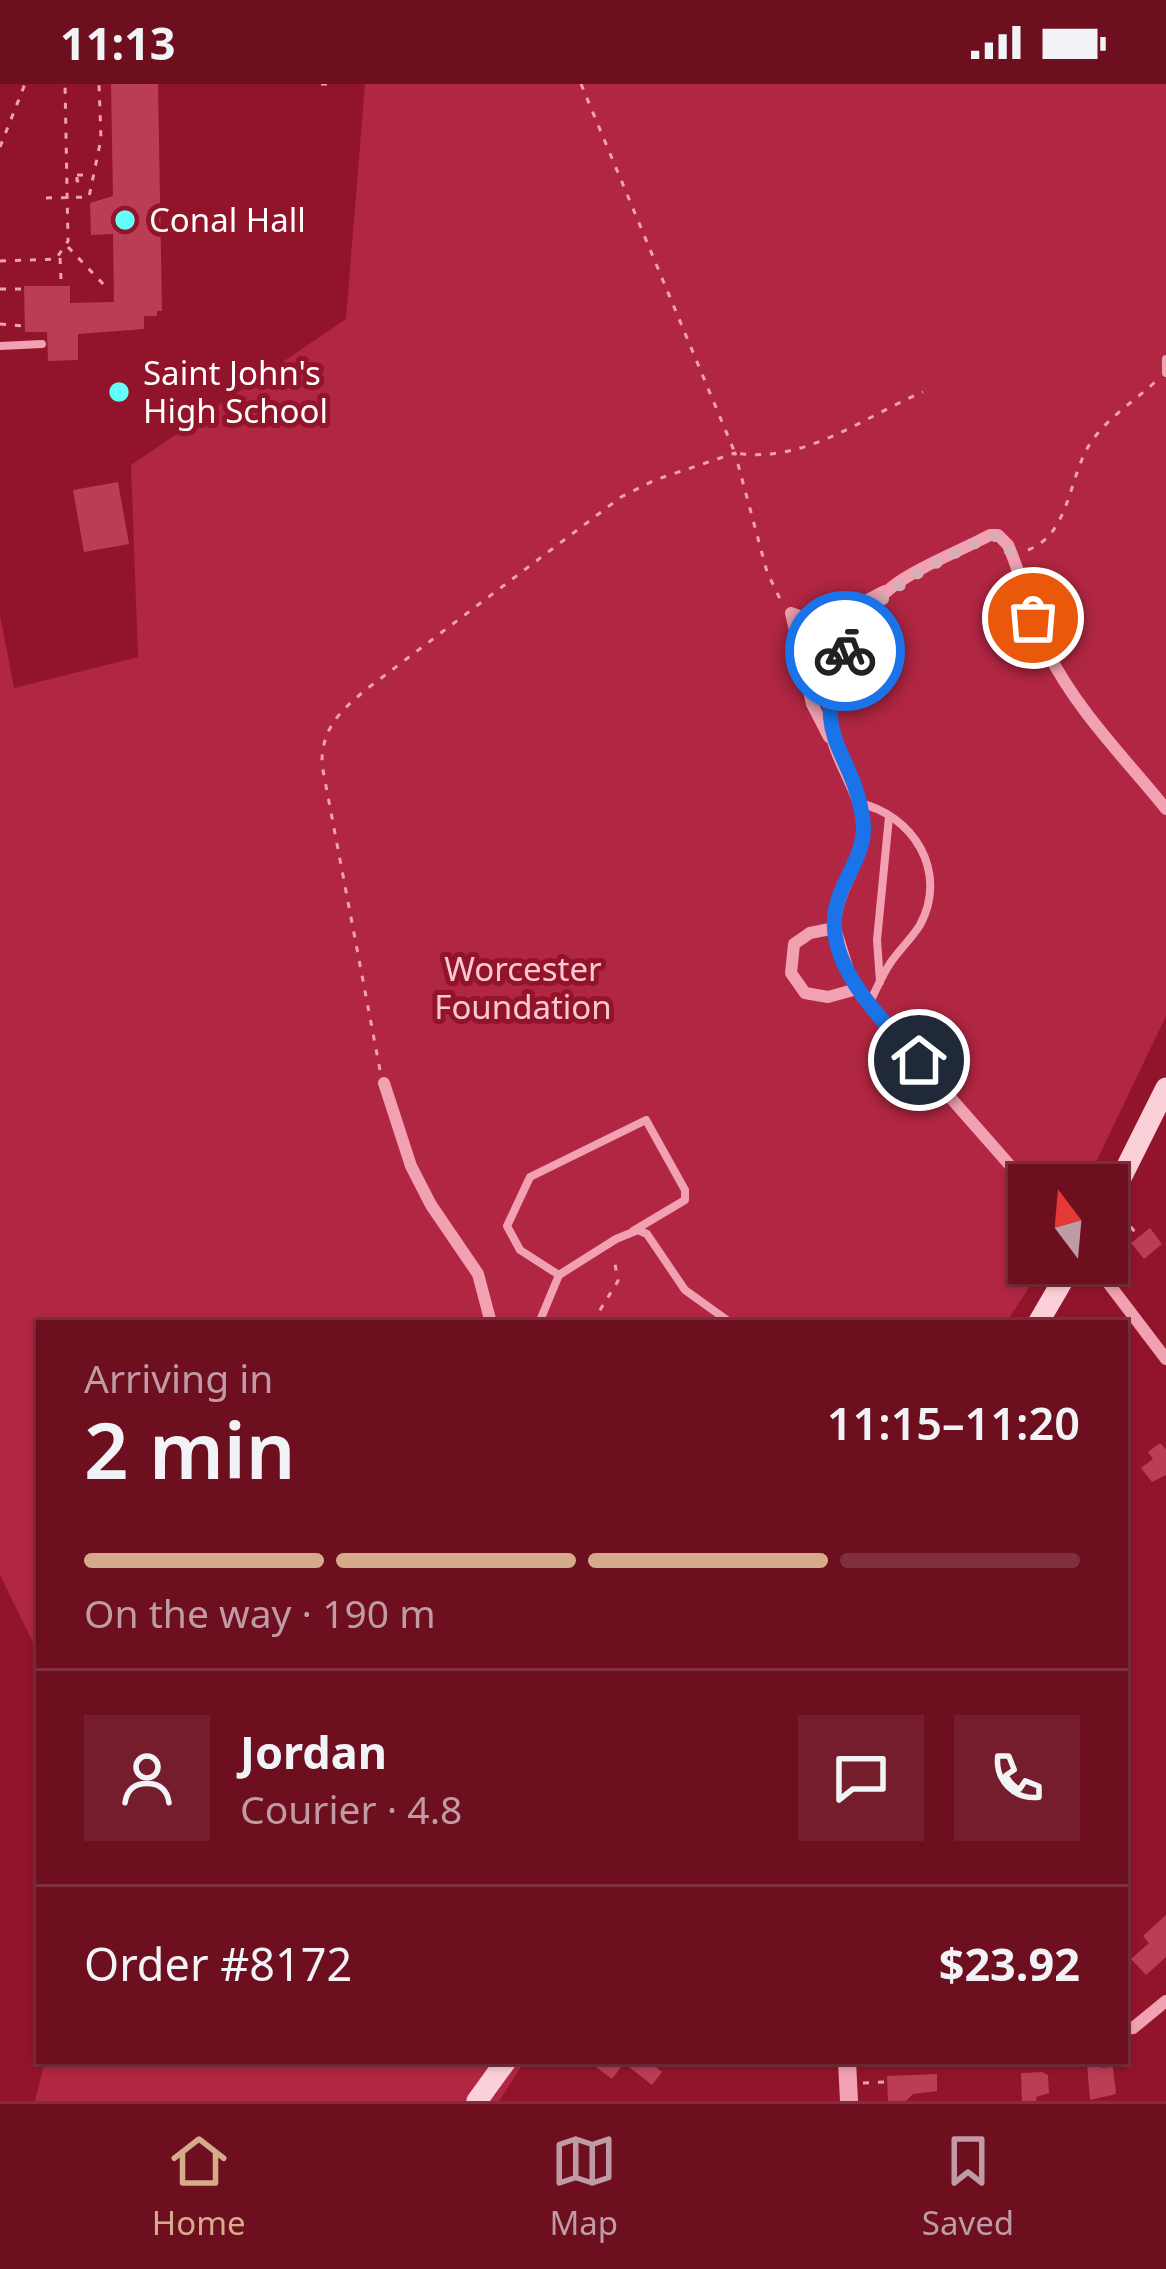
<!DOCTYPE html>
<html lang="en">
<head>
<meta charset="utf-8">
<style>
	:root { --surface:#6e0f20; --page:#761d2d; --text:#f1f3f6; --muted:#bf9ca5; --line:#802f3e; --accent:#d6ab8b }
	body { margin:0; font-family:"Noto Sans",sans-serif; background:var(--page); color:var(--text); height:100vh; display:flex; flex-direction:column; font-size:45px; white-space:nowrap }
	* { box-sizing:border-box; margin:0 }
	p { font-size:39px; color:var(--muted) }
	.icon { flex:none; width:66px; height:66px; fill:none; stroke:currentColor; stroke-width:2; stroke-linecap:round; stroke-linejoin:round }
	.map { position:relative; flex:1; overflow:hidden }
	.side { position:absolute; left:36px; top:1236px; width:1092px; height:744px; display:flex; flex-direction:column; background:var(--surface); border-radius:0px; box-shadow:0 3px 9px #0004,0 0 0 3px var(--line) }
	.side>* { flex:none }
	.needle { width:78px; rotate:344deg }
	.fabs { position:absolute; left:1008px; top:1080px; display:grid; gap:24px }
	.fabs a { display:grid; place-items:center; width:120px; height:120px; border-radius:0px; background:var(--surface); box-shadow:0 3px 9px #0004,0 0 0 3px var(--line); font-size:60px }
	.pin { position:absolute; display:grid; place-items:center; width:102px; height:102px; color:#fff; margin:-51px; border:6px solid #fff; border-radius:50%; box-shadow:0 3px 12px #0007 }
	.courier { position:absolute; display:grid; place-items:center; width:120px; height:120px; margin:-60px; border:9px solid #1a73e8; border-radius:50%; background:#fff; color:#222; box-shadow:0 3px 15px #0007 }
	.head em { font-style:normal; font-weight:600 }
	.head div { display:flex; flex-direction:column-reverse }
	.head { display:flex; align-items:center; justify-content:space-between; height:204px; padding:0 48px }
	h1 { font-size:78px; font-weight:600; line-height:90px }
	.bar { display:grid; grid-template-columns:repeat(4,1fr); gap:18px 12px; align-content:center; height:144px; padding:0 48px }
	.bar i { height:15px; border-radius:9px; background:var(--line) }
	.bar .active { background:var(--accent) }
	.bar p { grid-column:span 4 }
	.line { display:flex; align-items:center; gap:30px; padding:0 48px; border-top:3px solid var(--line) }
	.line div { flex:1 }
	.round { display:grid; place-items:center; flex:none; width:126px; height:126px; border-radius:0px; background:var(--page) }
	.status { display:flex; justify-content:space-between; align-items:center; height:84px; padding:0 60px; background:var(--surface); direction:ltr }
	.status svg { height:33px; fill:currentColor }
	.tabs { display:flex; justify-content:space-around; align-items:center; height:168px; border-top:3px solid var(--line); background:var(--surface); font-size:33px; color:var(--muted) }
	.tabs a { display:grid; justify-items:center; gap:6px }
	.tabs .active { color:var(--accent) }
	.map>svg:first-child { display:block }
</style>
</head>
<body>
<div class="status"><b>11:13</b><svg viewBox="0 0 49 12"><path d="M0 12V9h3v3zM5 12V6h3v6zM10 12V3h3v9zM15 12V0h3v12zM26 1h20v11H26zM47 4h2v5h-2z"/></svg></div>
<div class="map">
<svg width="1166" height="2017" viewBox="0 0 1166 2017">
	<rect width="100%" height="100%" fill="#92142b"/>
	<path fill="#b12642" d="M 365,0 L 1166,0 L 1166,932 L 1085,1101 L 1029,1101 L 1029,1179 L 1045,1179 L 1006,1239 L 39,1239 L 39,1571 L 0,1491 L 0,531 L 14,604 L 138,573 L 131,381 L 346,235 Z
		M 45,1977 L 525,1977 L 499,2017 L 35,2017 Z"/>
	<path fill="#ba3d55" d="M 111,0 L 158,0 L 162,227 L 157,227 L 157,232 L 144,232 L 144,245 L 78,250 L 78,276 L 48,277 L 47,248 L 25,248 L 24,202 L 70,202 L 70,219 L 114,218 L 113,150 L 91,151 L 90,119 L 113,112 Z
		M 118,398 L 129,460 L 84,468 L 73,406 Z
		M 1150,1144 L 1162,1160 L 1144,1175 L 1131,1159 Z
		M 1160,1359 L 1166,1365 L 1166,1391 L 1152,1398 L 1141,1384 L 1153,1375 L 1148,1368 Z
		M 1166,1831 L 1166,1873 L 1146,1891 L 1131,1875 L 1149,1859 L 1143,1852 Z
		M 588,1977 L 649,1977 L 662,1988 L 652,2001 L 624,1979 L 612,1995 Z
		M 1101,1979 L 1101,1984 L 1113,1983 L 1116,2010 L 1090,2016 L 1087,1980 Z
		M 1042,1988 L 1048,1991 L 1049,2009 L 1036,2013 L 1036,2017 L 1022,2017 L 1021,1989 Z
		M 937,1990 L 937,2007 L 913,2010 L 906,2017 L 888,2017 L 887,1992 Z"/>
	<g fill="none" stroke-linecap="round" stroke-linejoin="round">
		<path stroke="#f1a1b1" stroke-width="3" stroke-dasharray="6 9" stroke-linecap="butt" d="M 321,0 L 327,0
			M 581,0 L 735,369 C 805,380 861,334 923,308
			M 0,63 L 25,0
			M 77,91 L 83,91 L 82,97 L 77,97 Z
			M 46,114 L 89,113 L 101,55 L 99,0
			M 68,163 L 106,203
			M 60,174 L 61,196
			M 0,177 L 56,175 L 68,157 L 65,0
			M 0,205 L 24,205
			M 0,240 L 23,242
			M 1028,466 C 1069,450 1068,398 1088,363 C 1105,335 1131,320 1155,298
			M 380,986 L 322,681 C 321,644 341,626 368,604 L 621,413 L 655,396 L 735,369 L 767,488 L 783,521
			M 1121,1131 L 1135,1148
			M 592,1239 L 618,1197 L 615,1180
			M 1023,1977 L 1024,1984
			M 863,1999 L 885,1998"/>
		<path stroke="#f1a1b1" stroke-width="8" d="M 0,262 L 42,260
			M 1166,275 L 1166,289
			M 858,719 C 913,730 949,788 920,841 C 912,854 900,865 891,878 C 882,891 876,906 869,920
			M 880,898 L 877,856 L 889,733
			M 559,1191 L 520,1166 L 507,1142 L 530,1093 L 646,1036 L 685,1106 L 685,1116 L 633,1147
			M 539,1239 L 559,1191 L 616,1155 L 638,1146 L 647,1150 L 685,1206 L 731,1239"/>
		<path stroke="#f1a1b1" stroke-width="12" d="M 791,529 L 812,620 L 829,653
			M 791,529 C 822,544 856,521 885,507
			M 835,844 C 834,806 867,775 863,738 C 859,704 834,676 830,642 C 824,594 855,532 892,503 C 914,485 964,465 990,451 L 998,451 L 1008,461 C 1023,495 1030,533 1047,567 C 1078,628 1124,673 1166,725
			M 857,905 L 828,913 L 805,909 L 791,889 L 794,860 L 810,849 L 835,844 L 849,889 L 862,913 L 1029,1103
			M 384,999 L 411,1082 L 431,1121 L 478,1190 L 491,1239
			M 1093,1179 L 1166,1275
			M 1125,1945 L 1133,1944 L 1166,1917"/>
		<path stroke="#f1a1b1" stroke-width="18" d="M 847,1977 L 849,2017"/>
		<path stroke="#fcd0d8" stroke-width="21" d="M 1107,1122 L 1166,1004
			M 1038,1239 L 1073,1179
			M 477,2017 L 506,1977"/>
	</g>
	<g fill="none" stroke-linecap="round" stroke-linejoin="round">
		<path stroke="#d9adb5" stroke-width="12" stroke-dasharray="0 21.6" d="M 845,567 C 874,504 931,481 990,452 L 998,452 L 1011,468 L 1033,534"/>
		<path stroke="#1a73e8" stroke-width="15" d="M 845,567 C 807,657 853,662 863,737 C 867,766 846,790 838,816 C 818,877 883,936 919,976"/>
	</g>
	<g fill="#62fff9" stroke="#92142b" stroke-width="4.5">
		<circle cx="125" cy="136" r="12"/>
		<circle cx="119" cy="308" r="12"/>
	</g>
	<g text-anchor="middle" stroke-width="10" stroke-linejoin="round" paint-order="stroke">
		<g font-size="33" fill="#fff" stroke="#92142b" text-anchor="start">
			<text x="149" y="148">Conal Hall</text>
			<text x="143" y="301">Saint John's<tspan x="143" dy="38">High School</tspan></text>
		</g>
		<g font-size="33" fill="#fcc8d3" stroke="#92142b">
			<text x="523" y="897">Worcester<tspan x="523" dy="38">Foundation</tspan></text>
		</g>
	</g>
</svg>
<div class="fabs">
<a><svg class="needle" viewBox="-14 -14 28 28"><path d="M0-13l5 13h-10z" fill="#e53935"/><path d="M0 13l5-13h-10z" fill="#bf9ca5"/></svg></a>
</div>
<div class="pin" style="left:1033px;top:534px;background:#ea580c"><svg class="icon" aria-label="bag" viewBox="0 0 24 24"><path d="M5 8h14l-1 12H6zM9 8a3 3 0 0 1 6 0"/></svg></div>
<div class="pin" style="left:919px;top:976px;background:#1f2937"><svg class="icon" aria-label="home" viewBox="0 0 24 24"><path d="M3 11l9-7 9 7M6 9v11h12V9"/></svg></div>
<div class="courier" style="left:845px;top:567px"><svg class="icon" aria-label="bike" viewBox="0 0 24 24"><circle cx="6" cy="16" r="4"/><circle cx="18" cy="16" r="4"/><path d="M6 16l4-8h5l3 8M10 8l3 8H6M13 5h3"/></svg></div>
<section class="side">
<div class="head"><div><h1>2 min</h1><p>Arriving in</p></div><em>11:15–11:20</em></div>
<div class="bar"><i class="active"></i><i class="active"></i><i class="active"></i><i></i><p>On the way · 190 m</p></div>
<div class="line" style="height:216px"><a class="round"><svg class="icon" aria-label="person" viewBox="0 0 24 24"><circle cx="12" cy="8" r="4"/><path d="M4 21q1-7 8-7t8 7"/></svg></a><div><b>Jordan</b><p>Courier · 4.8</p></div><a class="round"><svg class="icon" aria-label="chat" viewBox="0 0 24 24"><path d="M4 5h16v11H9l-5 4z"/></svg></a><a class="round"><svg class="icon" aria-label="phone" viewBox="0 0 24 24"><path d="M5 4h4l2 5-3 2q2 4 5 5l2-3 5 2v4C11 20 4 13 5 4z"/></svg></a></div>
<div class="line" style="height:156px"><div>Order #8172</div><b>$23.92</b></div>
</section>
</div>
<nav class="tabs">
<a class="active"><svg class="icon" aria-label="home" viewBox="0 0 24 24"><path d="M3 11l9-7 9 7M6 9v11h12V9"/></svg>Home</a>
<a><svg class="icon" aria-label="map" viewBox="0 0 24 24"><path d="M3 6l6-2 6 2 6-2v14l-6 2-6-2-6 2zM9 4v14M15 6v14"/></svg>Map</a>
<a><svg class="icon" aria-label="saved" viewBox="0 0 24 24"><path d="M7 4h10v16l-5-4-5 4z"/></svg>Saved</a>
</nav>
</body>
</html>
